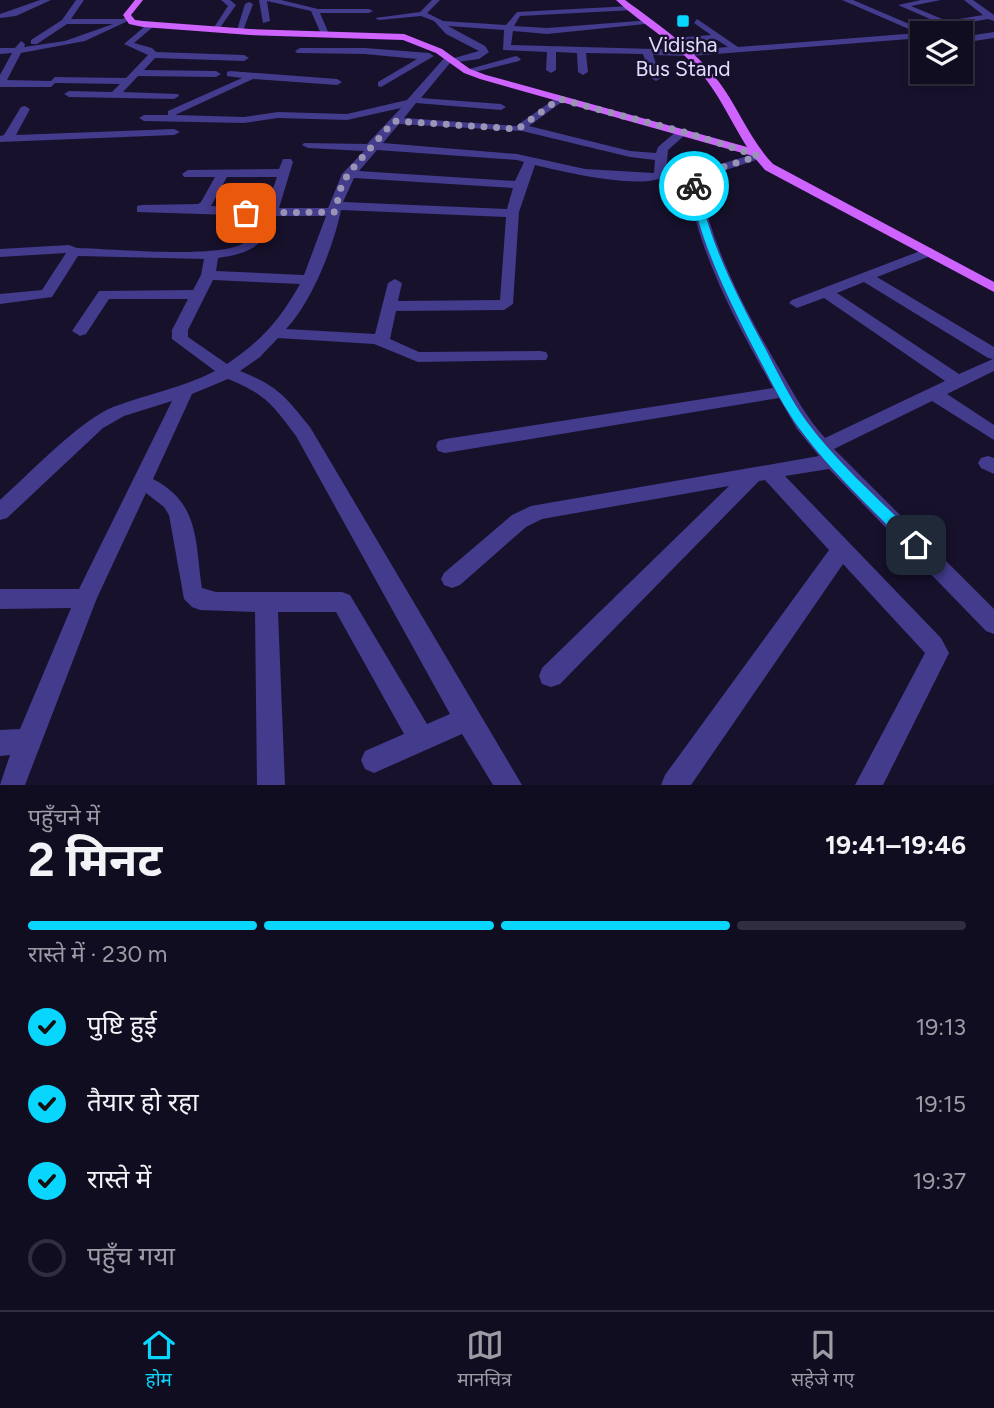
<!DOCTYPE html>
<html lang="hi">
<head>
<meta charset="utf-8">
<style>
	:root { --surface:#110d21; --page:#1e1b2e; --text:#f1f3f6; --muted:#9c9ca5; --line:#302d3f; --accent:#08d6ff }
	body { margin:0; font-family:Figtree,"Noto Sans Devanagari",sans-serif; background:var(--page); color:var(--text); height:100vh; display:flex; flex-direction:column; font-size:26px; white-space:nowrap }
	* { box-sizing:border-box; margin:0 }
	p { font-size:23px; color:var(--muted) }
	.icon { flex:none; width:38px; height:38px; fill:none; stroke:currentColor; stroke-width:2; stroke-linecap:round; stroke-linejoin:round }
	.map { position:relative; height:785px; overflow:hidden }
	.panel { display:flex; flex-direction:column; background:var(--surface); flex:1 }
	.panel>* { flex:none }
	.controls { position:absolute; left:910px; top:21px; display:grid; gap:14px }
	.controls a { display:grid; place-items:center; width:63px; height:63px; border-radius:0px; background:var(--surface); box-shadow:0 4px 10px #0003,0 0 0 2px var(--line); font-size:35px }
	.pin { position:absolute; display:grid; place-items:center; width:60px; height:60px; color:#fff; margin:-30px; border-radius:14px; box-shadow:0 4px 10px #0006 }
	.courier { position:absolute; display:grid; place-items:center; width:70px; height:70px; margin:-35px; border:5px solid #08d6ff; border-radius:50%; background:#fff; color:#222; box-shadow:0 2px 9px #0007 }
	.summary em { font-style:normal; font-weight:700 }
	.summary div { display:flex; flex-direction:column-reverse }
	.summary { display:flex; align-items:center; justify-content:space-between; height:119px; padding:0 28px }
	h1 { font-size:46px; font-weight:700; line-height:52px }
	.bar { display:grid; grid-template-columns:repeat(4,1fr); gap:10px 7px; align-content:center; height:84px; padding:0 28px }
	.bar i { height:9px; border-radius:5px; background:var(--line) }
	.bar .current { background:var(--accent) }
	.bar p { grid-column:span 4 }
	ol { padding:0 28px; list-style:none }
	li { display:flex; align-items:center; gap:21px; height:77px }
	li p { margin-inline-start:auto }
	li .icon { padding:7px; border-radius:50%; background:var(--accent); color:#111; stroke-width:4 }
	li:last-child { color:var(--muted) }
	li i { width:38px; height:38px; border:4px solid var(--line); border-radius:50% }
	.tabs { display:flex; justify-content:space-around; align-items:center; height:98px; border-top:2px solid var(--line); background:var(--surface); font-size:19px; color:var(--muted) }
	.tabs a { display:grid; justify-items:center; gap:4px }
	.tabs .current { color:var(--accent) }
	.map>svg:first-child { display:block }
</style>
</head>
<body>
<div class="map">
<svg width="994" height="785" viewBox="0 0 994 785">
	<rect width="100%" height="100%" fill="#17112c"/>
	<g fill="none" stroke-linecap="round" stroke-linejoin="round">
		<path fill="#433b8c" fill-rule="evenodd" d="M 40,0 L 51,0 L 16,16 L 0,18 L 0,14 Z
			M 76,0 L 84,0 L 71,19 L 122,19 L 128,17 L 132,19 L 85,41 L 21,53 L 7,80 L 51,81 L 55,77 L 126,78 L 148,55 L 124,44 L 150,22 L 153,27 L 134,43 L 152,48 L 156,52 L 244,55 L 249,58 L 244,61 L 155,58 L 144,70 L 216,71 L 221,74 L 216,77 L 138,76 L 123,92 L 178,94 L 179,96 L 174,99 L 69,97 L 64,94 L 69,91 L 112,92 L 120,84 L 55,83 L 51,87 L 0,87 L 0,75 L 12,53 L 0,54 L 0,48 L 15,48 L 21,41 L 25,44 L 24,47 L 65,41 L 113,24 L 67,24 L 37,44 L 31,44 L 31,40 L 62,20 Z
			M 221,0 L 230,0 L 236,5 L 217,32 L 211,32 L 228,6 Z
			M 259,0 L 281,0 L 318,9 L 369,9 L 373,11 L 369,13 L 320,13 L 329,34 L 325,37 L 321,34 L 311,11 L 267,1 L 270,21 L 263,23 Z
			M 432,0 L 440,0 L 427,13 L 443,21 L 506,25 L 517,12 L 631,6 L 634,10 L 520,16 L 514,26 L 547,28 L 651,20 L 655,23 L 547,34 L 513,31 L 511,45 L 690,50 L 728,47 L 717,40 L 671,43 L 671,39 L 674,38 L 711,35 L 694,23 L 697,19 L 738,47 L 918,33 L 842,0 L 853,0 L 928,32 L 922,33 L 922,38 L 690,56 L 653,55 L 661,78 L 656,81 L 651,78 L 643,54 L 586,53 L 588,72 L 583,75 L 578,72 L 577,53 L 556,52 L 556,70 L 551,73 L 546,70 L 547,52 L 503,50 L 504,30 L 448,26 L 485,46 L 489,52 L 479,59 L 450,63 L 421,98 L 501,104 L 506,107 L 501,110 L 416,103 L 404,118 L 516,126 L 559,96 L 564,99 L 563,101 L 529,126 L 630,151 L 656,153 L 658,147 L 678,130 L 686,130 L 686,134 L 668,150 L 666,175 C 646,192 561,171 535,165 L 519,212 L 513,304 L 504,310 L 396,311 L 390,339 L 419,352 L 540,351 L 546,352 L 548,356 L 546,360 L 418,362 L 374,344 L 278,338 L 260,357 L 240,371 C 278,386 285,396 310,427 L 522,785 L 493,785 L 462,734 L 374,773 L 365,769 L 361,760 L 365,751 L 404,734 L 336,612 L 278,612 L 285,785 L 257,785 L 255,612 L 200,610 L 192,607 L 184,599 L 169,515 L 164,507 L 146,493 L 97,598 L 25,785 L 0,785 L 10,755 L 0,756 L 0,730 L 20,729 L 71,608 L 0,609 L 0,589 L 79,589 L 172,401 L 124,416 L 103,428 L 7,518 L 0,520 L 0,500 C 29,474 79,421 113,407 C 147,394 182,388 215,371 L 172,339 L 172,330 L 188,299 L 109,299 L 86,334 L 80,336 L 72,331 L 99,291 L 193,290 L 201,275 L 204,259 L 78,256 L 52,297 L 0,304 L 0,294 L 42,290 L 66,253 L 0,257 L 0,249 L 69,245 L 77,248 C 113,249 211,258 240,245 C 252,240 258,227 263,216 L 137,212 L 137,206 L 142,205 L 198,204 L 201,202 L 215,177 L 184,177 L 182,174 L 188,170 L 279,169 L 283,159 L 291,159 L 293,162 L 279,208 L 328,208 L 342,174 L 364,151 L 308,148 L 302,145 L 304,143 L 367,144 L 401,108 L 347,120 L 278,118 L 244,123 L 144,121 L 139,118 L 144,115 L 168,115 L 168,111 L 242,78 L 227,76 L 227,72 L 230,71 L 337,79 L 342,82 L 337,85 L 253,79 L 175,115 L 244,117 L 278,112 L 347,114 L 407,100 L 446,56 L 454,58 L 479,51 L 446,34 L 434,21 L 421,16 L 379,20 L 375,18 L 420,12 ZM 399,124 L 522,131 L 630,157 L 655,160 L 654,173 L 585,169 L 517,154 L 383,143 ZM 377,150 L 517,160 L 524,162 L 515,181 L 359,171 ZM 227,177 L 277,177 L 266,208 L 211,206 ZM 354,178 L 513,188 L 507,209 L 343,202 ZM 341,210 L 506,217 L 500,300 L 398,301 L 402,283 L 395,279 L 388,283 L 375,334 L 286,329 C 312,302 334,245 341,210 ZM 276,216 L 326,216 L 304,275 L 216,271 L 218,258 C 250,253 263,247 276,216 ZM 213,280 L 300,284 C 280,320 261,341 227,364 L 188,337 L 188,330 ZM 228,379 C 265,394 272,404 296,436 L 450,714 L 427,724 L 350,595 L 342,592 L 216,592 L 202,588 C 195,542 200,503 153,479 L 192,394 Z
			M 921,0 L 941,0 L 911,6 L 947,21 L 983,15 L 964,0 L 973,0 L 994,15 L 994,21 L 988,19 L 935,28 L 931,25 L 937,22 L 898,5 Z
			M 249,2 L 253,4 L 243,31 L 236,33 L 245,4 Z
			M 994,32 L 994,38 L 961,43 L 961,37 Z
			M 300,48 L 365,48 L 429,53 L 434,56 L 381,87 L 378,86 L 378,82 L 417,59 L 365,54 L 297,53 L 295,51 Z
			M 516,56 L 521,59 L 519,61 L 467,74 L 462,71 Z
			M 25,106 L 30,109 L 16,135 L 174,129 L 180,132 L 174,135 L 0,142 L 0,136 L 4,135 L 21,107 Z
			M 758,153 L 764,156 L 762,158 L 708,176 L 700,186 C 714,252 746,312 780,370 C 794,394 806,417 825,438 L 945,381 L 824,298 L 797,308 L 789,303 L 792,300 L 928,248 L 933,249 L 933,255 L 877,277 L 994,347 L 994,371 L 947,394 L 994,425 L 994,440 L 932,401 L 834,449 L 994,609 L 994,634 L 986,631 L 829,469 L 785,476 L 941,638 L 949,653 L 883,785 L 855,785 L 925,653 L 843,564 L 691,785 L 661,785 L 665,775 L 829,550 L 765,480 L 759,481 L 560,684 L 551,687 L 542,684 L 539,676 L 542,668 L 729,486 L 542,519 L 526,527 L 460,585 L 452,588 L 444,585 L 441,579 L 444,573 L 512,515 L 531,506 L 819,456 L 797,429 L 779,398 L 445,453 L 438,451 L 436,446 L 438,441 L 445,439 L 773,388 C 737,324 701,259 688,186 L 700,170 ZM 864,282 L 988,358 L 993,359 L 959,374 L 837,293 Z
			M 988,456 L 994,458 L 994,474 L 981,468 L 978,463 L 981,458 Z"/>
		<path fill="#cf63ff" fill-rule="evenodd" d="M 135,0 L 143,0 L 131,15 L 135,20 L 143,21 L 250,29 L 404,34 L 442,49 L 470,69 L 486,75 L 747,147 C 729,118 716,87 691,62 C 668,38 639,22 616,0 L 625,0 C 659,25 694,49 719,82 C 739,109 750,140 773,164 L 994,282 L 994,292 L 765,170 L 753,156 L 480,79 L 464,73 L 436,53 L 403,40 L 250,35 L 143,27 L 129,24 L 123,15 Z"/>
	</g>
	<path fill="#08d6ff" d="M 694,183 L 698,186 C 710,244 737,296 765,348 C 778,373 790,399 807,422 C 839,465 883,503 921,541 L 921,549 L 911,549 C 873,510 831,472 799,428 C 781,403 768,375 754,349 C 727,296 701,244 690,186 Z"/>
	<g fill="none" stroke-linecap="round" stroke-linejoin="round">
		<path stroke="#9b95b5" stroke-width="7" stroke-dasharray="0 12.6" d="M 246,213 L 335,212 L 340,190 L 348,174 L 394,121 L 518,129 L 559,99 L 688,133 L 758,156 L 704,173 L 694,186"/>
	</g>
	<rect fill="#08d6ff" stroke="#17112c" stroke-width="2.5" x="676" y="14" width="14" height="14" rx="3.5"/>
	<g text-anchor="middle" stroke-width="5" stroke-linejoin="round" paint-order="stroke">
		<g font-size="21" fill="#e2dcff" stroke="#17112c">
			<text x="683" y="52">Vidisha<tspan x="683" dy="24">Bus Stand</tspan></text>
		</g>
	</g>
</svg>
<div class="controls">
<a><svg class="icon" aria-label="layers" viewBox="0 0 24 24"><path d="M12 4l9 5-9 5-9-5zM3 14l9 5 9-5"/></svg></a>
</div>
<div class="pin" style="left:246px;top:213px;background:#ea580c"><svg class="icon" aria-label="bag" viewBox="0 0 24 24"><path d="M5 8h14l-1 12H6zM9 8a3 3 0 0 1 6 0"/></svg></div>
<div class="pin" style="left:916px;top:545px;background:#1f2937"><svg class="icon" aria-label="home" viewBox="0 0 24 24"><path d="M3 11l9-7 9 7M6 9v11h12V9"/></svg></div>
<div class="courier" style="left:694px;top:186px"><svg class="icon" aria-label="bike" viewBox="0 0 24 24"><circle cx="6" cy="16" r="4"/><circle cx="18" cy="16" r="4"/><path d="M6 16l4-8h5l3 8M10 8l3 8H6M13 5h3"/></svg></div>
</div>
<section class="panel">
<div class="summary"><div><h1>2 मिनट</h1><p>पहुँचने में</p></div><em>19:41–19:46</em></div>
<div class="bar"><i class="current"></i><i class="current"></i><i class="current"></i><i></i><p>रास्ते में · 230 m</p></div>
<ol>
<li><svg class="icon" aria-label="check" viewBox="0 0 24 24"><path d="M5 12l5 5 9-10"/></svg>पुष्टि हुई<p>19:13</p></li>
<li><svg class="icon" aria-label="check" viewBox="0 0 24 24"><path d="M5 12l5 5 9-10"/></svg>तैयार हो रहा<p>19:15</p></li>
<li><svg class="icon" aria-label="check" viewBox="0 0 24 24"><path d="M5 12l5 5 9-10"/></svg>रास्ते में<p>19:37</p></li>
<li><i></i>पहुँच गया</li>
</ol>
</section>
<nav class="tabs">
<a class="current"><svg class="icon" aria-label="home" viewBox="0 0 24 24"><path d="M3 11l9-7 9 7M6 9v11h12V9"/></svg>होम</a>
<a><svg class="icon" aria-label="map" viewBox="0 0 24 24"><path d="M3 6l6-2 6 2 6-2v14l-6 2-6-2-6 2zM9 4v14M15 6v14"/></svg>मानचित्र</a>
<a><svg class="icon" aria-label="saved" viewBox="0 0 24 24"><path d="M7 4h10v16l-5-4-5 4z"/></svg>सहेजे गए</a>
</nav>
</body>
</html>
